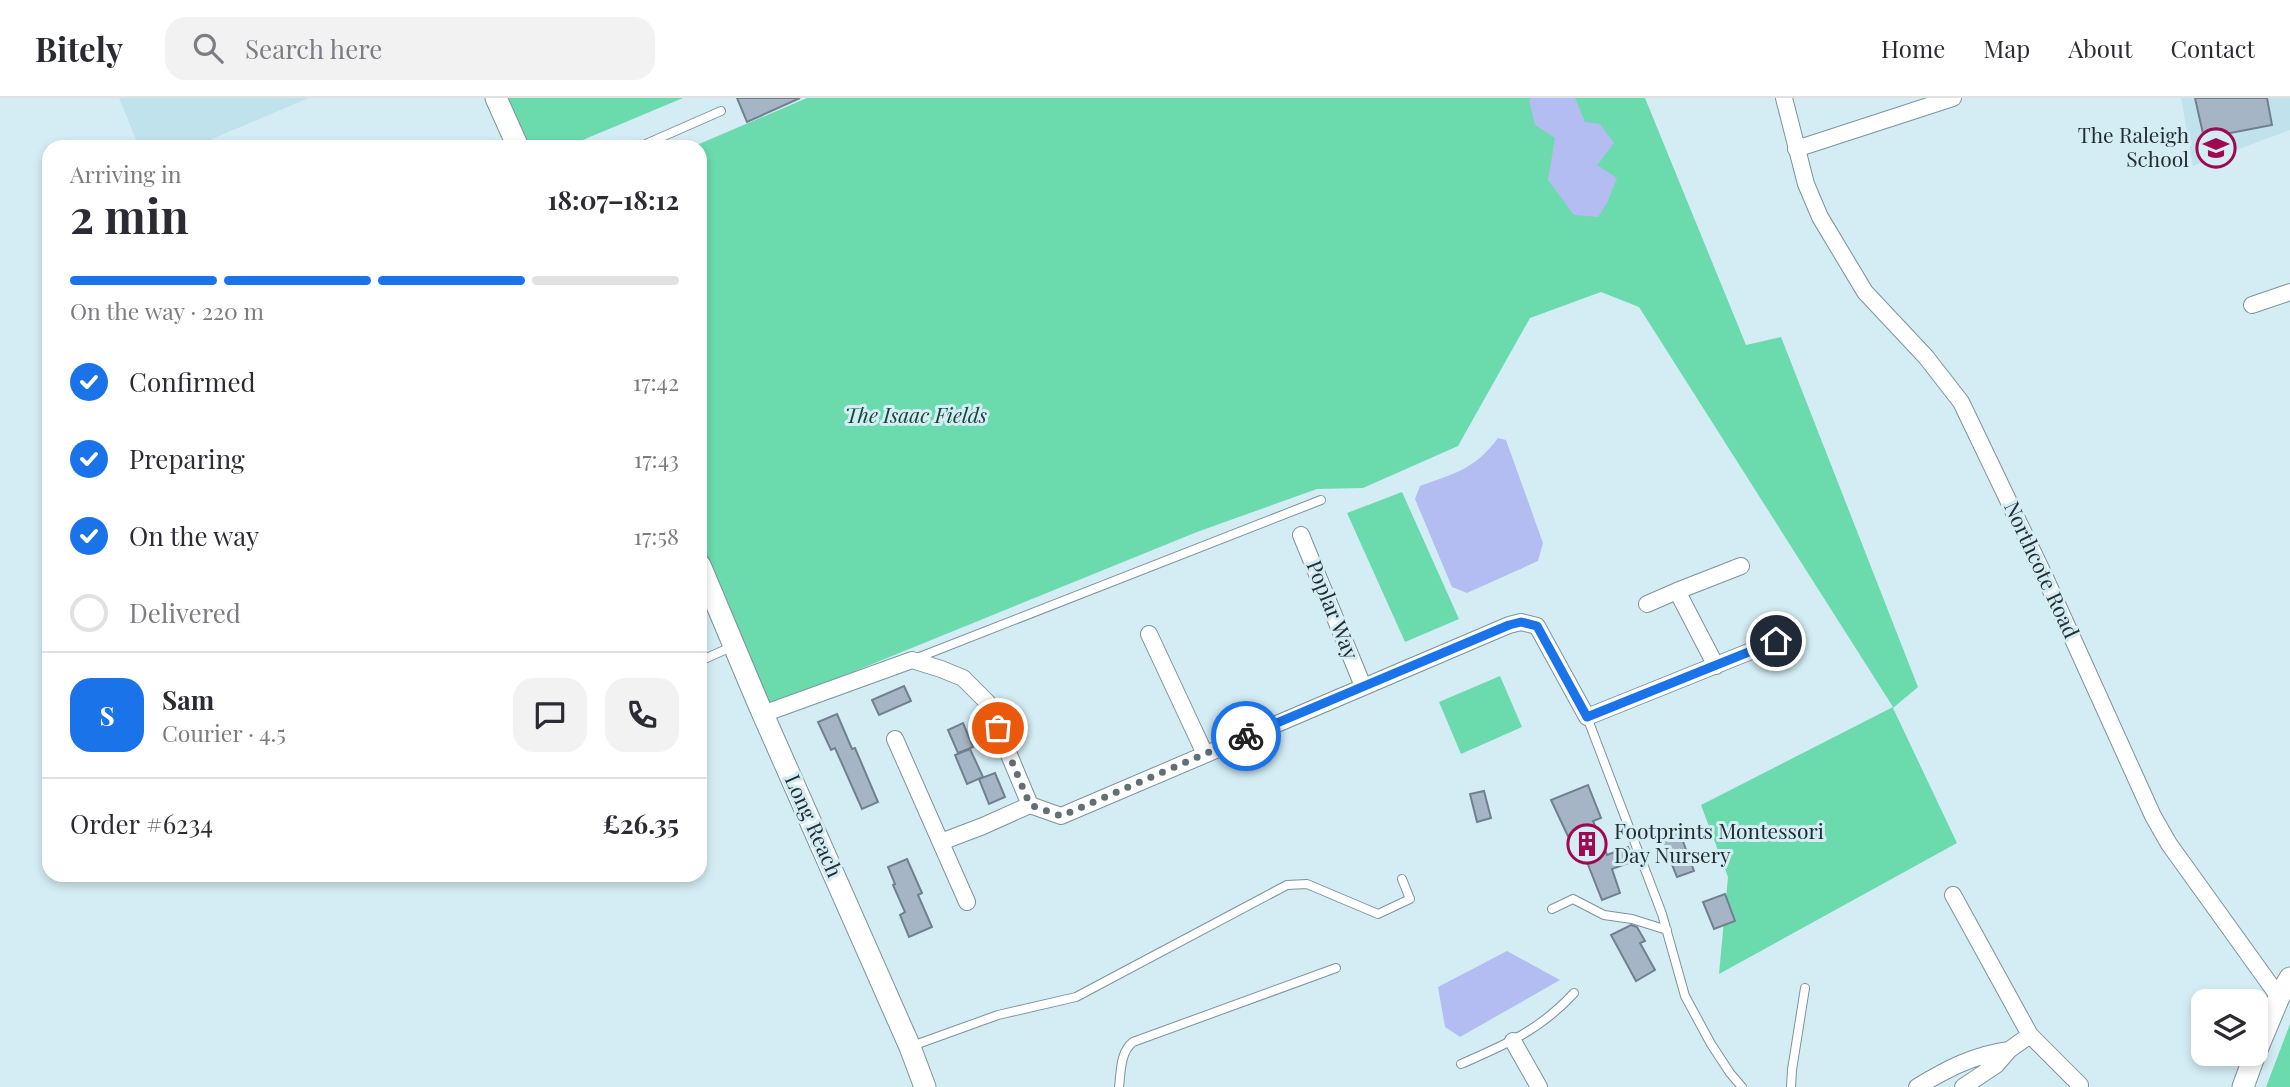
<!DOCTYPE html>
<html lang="en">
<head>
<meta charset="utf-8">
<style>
	:root { --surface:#fff; --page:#f2f2f3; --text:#2b2b33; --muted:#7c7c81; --line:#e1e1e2; --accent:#1a73e8 }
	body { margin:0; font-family:"Playfair Display",serif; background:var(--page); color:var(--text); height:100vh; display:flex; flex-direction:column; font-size:26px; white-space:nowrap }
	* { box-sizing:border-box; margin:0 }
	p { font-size:23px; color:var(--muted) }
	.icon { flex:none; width:38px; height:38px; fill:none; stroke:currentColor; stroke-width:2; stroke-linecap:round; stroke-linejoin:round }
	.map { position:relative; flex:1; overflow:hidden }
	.panel { position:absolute; left:42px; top:42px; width:665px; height:742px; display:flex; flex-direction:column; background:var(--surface); border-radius:21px; box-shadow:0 4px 10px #0003 }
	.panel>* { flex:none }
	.controls { position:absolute; left:2191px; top:891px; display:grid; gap:14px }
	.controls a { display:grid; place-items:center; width:77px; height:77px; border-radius:14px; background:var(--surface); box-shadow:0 4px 10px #0003; font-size:35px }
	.pin { position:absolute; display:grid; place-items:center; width:60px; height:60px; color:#fff; margin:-30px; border:4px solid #fff; border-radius:50%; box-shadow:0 2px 7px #0007 }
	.courier { position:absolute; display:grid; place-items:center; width:70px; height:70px; margin:-35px; border:5px solid #1a73e8; border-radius:50%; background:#fff; color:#222; box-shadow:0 2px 9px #0007 }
	.summary em { font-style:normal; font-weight:700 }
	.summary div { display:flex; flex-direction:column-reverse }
	.summary { display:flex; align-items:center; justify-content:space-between; height:119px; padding:0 28px }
	h1 { font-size:46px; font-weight:700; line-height:52px }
	.bar { display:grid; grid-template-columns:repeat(4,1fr); gap:10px 7px; align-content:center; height:84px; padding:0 28px }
	.bar i { height:9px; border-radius:5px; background:var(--line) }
	.bar .selected { background:var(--accent) }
	.bar p { grid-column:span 4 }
	.line { display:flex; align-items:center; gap:18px; padding:0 28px; border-top:2px solid var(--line) }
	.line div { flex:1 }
	.round { display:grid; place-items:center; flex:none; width:74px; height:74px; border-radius:21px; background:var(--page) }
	ol { padding:0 28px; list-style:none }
	li { display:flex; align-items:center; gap:21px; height:77px }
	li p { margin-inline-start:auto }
	li .icon { padding:7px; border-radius:50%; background:var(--accent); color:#fff; stroke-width:4 }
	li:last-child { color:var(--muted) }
	li i { width:38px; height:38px; border:4px solid var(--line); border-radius:50% }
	header { display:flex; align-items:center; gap:42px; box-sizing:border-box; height:98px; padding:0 35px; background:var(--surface); border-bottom:2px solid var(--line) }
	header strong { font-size:33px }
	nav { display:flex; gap:38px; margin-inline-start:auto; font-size:24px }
	.search { width:490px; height:63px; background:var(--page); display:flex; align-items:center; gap:18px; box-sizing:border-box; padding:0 24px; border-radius:21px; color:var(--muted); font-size:26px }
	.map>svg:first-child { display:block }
</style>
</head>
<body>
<header>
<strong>Bitely</strong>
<div class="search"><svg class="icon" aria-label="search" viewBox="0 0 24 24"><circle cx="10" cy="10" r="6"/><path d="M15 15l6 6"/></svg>Search here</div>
<nav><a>Home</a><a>Map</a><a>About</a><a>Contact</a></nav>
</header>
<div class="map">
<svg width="2290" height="989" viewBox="0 0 2290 989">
	<rect width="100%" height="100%" fill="#d4edf5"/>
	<path fill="#c0e2ed" d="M 119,0 L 309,0 L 193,49 L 139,49 Z
		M 2181,0 L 2290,0 L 2290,32 L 2193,68 Z"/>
	<path fill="#6bdaad" d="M 496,0 L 683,0 L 566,49 L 518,49 Z
		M 807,0 L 1645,0 L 1746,247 L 1781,239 L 1918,589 L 1893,610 L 1957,745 L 1719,876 L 1728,779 L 1701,707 L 1893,609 L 1639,209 L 1601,194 L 1530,220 L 1458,348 L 1363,390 L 1317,391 L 1197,434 L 774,606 L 763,616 L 700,467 L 700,284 L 705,282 L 700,269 L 700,49 L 692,49 Z
		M 1402,394 L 1459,521 L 1405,544 L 1347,415 Z
		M 1500,578 L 1522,629 L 1461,656 L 1439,604 Z
		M 2290,926 L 2290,989 L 2266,989 Z"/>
	<path fill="#b3bdf2" d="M 1531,0 L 1575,0 L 1585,24 L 1600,26 L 1614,45 L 1597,67 L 1617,80 L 1607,105 L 1598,119 L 1574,117 L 1548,82 L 1555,40 L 1535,27 L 1529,3 Z
		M 1498,340 L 1506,342 L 1543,445 L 1538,463 L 1467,495 L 1452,489 L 1415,401 L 1420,388 C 1455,375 1474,372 1498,340 Z
		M 1507,853 L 1560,882 L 1460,939 L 1445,929 L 1438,889 Z"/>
	<path fill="#a5b5c5" stroke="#71808f" stroke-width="2" d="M 737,0 L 800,0 L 747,24 Z
		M 2195,0 L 2267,0 L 2272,27 L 2204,40 Z
		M 904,588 L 911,603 L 879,617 L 872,602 Z
		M 837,616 L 852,651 L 855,650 L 878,704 L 862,711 L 835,650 L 831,652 L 818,624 Z
		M 963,625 L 973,649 L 958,655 L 948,632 Z
		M 970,651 L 983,679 L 967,686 L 955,657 Z
		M 995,675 L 1005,699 L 989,706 L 979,681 Z
		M 1588,687 L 1601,720 L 1593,723 L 1607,757 L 1628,749 L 1634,763 L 1612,771 L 1620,795 L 1602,802 L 1581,749 L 1574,751 L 1551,702 Z
		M 1484,693 L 1491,720 L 1477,724 L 1470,696 Z
		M 1678,730 L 1694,773 L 1677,779 L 1660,737 Z
		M 907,761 L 922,795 L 918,797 L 932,829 L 909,839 L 900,817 L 905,814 L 893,787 L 895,786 L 888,769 Z
		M 1725,796 L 1735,823 L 1714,831 L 1703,804 Z
		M 1631,827 L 1637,829 L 1645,843 L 1640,845 L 1655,872 L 1636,883 L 1611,837 Z"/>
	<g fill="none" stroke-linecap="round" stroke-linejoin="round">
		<g stroke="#7c939b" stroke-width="10">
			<path id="service" d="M 639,49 L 721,13
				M 917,560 L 1321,402
				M 700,563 L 731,549
				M 1587,619 L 1662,816 L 1685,898 L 1711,946 L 1730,975 L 1742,989
				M 1552,811 L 1573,801 L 1604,817 L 1632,821 L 1667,832
				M 912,948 L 998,917 L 1076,899 L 1287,787 L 1307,786 L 1378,816 L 1410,801 L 1402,781
				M 1461,966 C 1507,946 1540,932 1574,895
				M 1119,989 C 1121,974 1120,954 1133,944 L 1336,870
				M 1791,989 L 1792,972 L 1805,890"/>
		</g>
		<g stroke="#7c939b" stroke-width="18">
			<path id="minor" d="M 1784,0 L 1806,86 L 1820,119 L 1865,194 L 1926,259 L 1961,304 L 2043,475 L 2153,718 L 2169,746 L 2279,899
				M 1796,51 L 1953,0
				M 2252,207 L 2290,194
				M 1301,437 L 1363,588
				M 1647,506 L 1677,493
				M 1149,536 L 1205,656
				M 1716,568 L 1677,493 L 1741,468
				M 763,616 L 912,562 L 941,571 L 963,580 L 987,604 L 1030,707 L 1061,718 L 1509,527 L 1521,524 L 1537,528 L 1587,619 L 1776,543
				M 895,641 L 967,804
				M 941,744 L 983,728 L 1030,707
				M 1953,797 L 2030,937 L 2009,952 L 1996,967 L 1963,989
				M 2030,937 L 2080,987
				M 1513,943 L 1539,989
				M 1917,989 C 1947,971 1973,957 2009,952"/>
		</g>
		<g stroke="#7c939b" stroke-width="23">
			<path id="tertiary" d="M 496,0 L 518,49
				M 700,467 L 758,605 L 910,949 L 925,989
				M 2256,954 L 2279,899 L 2290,880
				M 2243,989 L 2255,956"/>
		</g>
		<use href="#service" stroke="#fff" stroke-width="8"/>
		<use href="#minor" stroke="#fff" stroke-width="16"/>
		<use href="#tertiary" stroke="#fff" stroke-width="21"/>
	</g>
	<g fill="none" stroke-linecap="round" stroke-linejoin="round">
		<path stroke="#627076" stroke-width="7" stroke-dasharray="0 12.6" d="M 998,630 L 1030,707 L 1061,718 L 1246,638"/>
		<path stroke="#1a73e8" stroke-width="9" d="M 1246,638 L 1509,527 L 1521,524 L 1537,528 L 1587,619 L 1776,543"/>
	</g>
	<defs>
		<g id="school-ring" transform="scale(2.0125)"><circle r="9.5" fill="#d4edf5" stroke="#9e0952" stroke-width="1.5"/><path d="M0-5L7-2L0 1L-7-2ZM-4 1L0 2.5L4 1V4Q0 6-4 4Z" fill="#9e0952"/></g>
		<g id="building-ring" transform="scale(2.0125)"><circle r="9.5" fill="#d4edf5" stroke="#9e0952" stroke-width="1.5"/><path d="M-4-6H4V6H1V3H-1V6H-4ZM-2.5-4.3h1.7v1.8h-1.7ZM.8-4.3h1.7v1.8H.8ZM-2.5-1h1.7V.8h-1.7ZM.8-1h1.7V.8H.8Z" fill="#9e0952"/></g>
	</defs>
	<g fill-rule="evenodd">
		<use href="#school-ring" x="2216" y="50"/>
		<use href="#building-ring" x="1587" y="746"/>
	</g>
	<g text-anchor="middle" stroke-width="6" stroke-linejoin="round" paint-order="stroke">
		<g font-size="21" fill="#242d31" stroke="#d4edf5" text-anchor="end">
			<text x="2189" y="45">The Raleigh<tspan x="2189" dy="24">School</tspan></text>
			<text x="1614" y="741" text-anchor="start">Footprints Montessori<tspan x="1614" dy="24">Day Nursery</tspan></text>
		</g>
		<g font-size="21" font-style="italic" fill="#164835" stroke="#d4edf5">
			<text x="916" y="325">The Isaac Fields</text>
		</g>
		<g font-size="21" fill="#242d31" stroke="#d4edf5">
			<text transform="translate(2041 472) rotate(65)" y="7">Northcote Road</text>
			<text transform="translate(1332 512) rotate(68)" y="7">Poplar Way</text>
			<text transform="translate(813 728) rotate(66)" y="7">Long Reach</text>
		</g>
	</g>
</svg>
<div class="controls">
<a><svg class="icon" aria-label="layers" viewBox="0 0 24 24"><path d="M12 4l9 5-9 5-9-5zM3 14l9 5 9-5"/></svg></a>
</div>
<div class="pin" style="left:998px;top:630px;background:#ea580c"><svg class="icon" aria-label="bag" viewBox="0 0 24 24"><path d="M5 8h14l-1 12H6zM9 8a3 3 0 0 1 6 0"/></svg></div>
<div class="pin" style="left:1776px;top:543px;background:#1f2937"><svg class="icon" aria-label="home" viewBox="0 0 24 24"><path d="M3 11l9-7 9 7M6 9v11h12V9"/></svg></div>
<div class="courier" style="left:1246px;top:638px"><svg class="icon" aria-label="bike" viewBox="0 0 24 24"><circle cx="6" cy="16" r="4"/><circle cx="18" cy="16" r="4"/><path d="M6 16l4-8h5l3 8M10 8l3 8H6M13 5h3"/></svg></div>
<section class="panel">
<div class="summary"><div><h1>2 min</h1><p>Arriving in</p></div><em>18:07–18:12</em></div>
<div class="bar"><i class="selected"></i><i class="selected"></i><i class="selected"></i><i></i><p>On the way · 220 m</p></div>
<ol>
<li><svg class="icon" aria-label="check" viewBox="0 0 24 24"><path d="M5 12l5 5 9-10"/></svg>Confirmed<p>17:42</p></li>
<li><svg class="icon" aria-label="check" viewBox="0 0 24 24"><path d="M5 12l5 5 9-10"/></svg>Preparing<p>17:43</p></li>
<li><svg class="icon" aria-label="check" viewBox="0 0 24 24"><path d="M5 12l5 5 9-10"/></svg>On the way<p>17:58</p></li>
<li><i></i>Delivered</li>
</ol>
<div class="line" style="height:126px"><b class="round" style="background:var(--accent);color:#fff">S</b><div><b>Sam</b><p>Courier · 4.5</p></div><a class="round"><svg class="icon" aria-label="chat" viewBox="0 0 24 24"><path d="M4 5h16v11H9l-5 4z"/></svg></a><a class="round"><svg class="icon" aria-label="phone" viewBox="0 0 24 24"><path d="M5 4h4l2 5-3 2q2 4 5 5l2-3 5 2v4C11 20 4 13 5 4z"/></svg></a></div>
<div class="line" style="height:91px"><div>Order #6234</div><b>£26.35</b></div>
</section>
</div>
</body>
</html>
